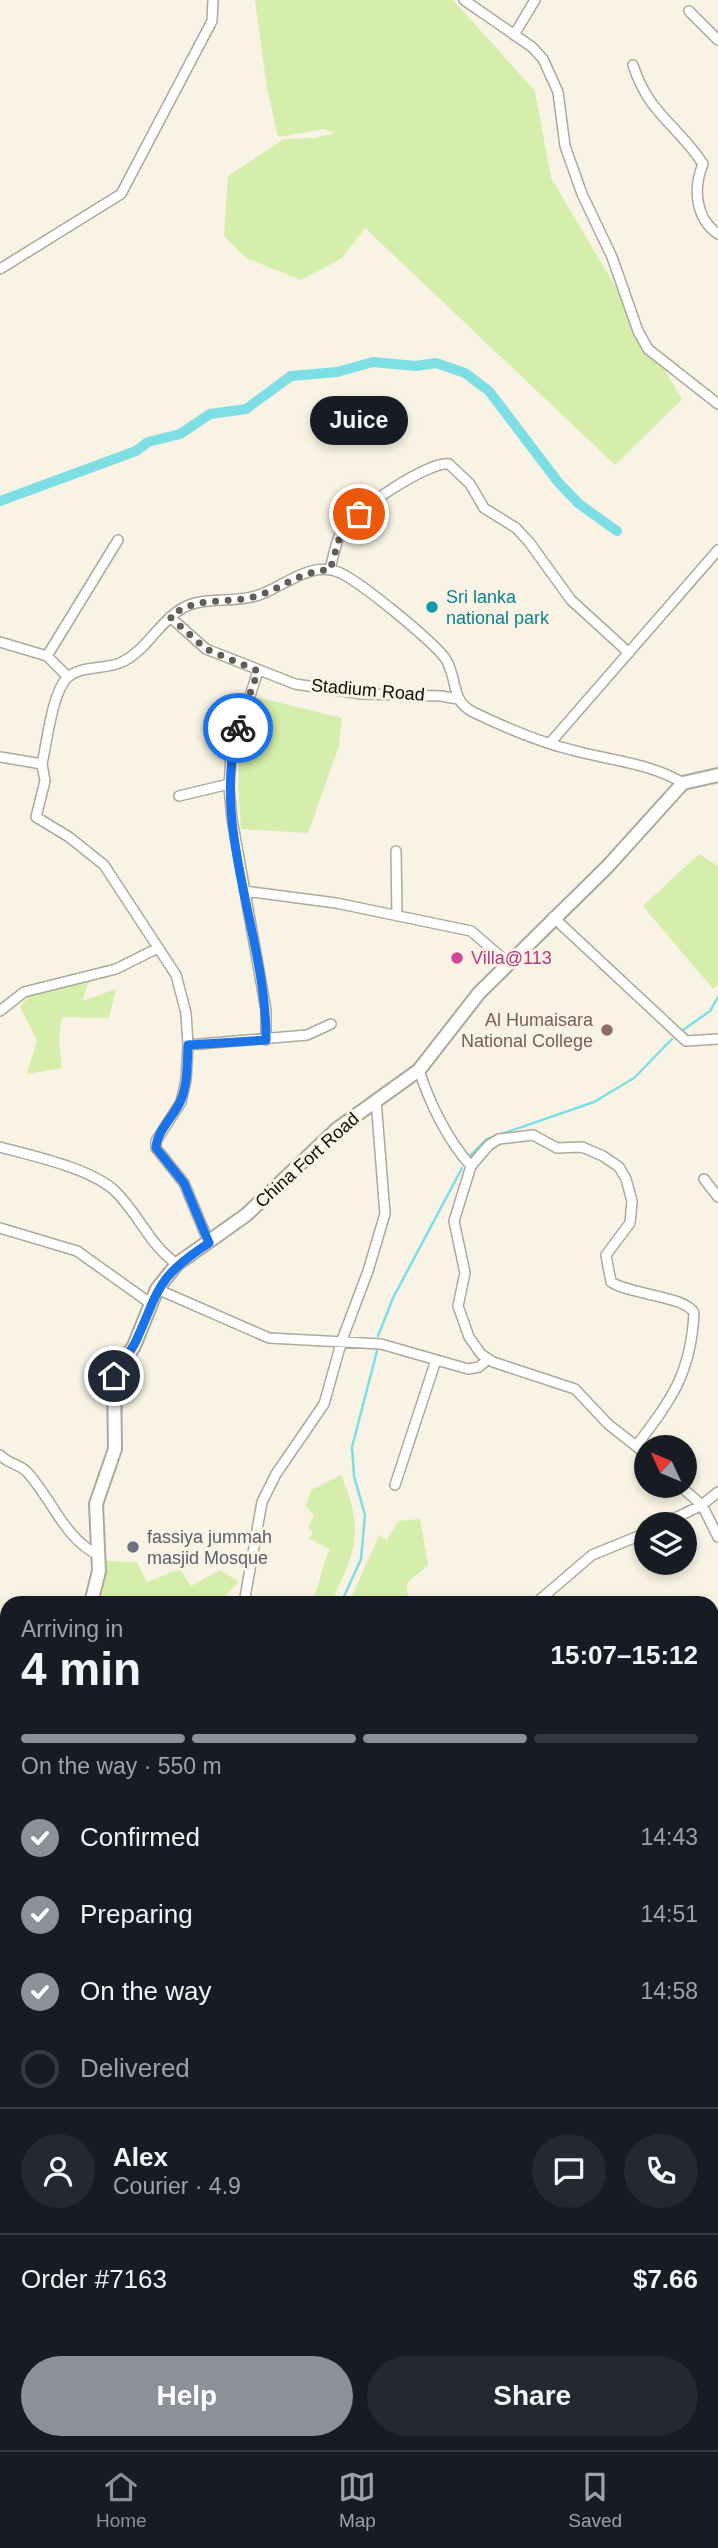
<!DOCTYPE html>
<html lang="en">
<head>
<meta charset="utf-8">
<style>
	:root { --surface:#171b24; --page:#242831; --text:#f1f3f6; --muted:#9ea1a6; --line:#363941; --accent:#8c9099 }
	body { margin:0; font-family:Helvetica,sans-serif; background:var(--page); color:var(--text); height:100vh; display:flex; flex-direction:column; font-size:26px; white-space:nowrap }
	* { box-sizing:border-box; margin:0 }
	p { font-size:23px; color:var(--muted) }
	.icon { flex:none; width:38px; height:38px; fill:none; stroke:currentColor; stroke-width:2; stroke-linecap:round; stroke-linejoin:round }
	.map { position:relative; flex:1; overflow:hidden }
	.panel { position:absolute; left:0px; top:1596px; width:719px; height:854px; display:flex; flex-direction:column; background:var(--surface); border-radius:21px 21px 0 0; box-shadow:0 4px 10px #0003 }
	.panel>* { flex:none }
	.needle { width:46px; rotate:314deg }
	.fabs { position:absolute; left:634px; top:1435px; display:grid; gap:14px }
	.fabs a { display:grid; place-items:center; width:63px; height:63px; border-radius:50%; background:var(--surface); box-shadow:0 4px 10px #0003; font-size:35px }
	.pin { position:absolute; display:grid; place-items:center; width:60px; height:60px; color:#fff; margin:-30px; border:4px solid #fff; border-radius:50%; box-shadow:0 2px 7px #0007 }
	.courier { position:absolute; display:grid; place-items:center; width:70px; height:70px; margin:-35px; border:5px solid #1a73e8; border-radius:50%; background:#fff; color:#222; box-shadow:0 2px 9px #0007 }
	.bubble { position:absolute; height:49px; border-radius:24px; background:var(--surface); box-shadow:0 4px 10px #0003; font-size:23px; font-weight:600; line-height:49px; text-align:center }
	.headline em { font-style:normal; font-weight:600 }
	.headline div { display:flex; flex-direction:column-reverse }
	.headline { display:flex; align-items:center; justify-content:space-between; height:119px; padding:0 21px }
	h1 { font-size:46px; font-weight:600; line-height:52px }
	.bar { display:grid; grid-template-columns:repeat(4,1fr); gap:10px 7px; align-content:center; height:84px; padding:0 21px }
	.bar i { height:9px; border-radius:5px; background:var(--line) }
	.bar .active { background:var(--accent) }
	.bar p { grid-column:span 4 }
	.line { display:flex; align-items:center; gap:18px; padding:0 21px; border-top:2px solid var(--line) }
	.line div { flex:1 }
	.round { display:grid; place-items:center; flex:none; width:74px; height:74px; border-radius:37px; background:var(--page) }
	ol { padding:0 21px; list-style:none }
	li { display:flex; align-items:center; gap:21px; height:77px }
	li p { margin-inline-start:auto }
	li .icon { padding:7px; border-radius:50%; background:var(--accent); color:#fff; stroke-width:4 }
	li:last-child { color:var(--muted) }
	li i { width:38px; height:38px; border:4px solid var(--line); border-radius:50% }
	.button { display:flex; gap:14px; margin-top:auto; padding:14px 21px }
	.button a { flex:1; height:80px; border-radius:42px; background:var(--accent); color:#fff; font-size:28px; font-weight:600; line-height:80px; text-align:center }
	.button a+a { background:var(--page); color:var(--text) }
	.tab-bar { display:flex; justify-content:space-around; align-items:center; height:98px; border-top:2px solid var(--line); background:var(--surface); font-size:19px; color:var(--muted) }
	.tab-bar a { display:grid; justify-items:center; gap:4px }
	.tab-bar .active { color:var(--accent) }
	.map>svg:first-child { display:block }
</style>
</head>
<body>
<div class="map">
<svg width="718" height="2450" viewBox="0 0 718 2450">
	<rect width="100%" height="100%" fill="#f8f3e4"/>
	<path fill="#d5eeab" d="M 255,0 L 453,0 L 535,91 L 551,178 L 682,399 L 615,465 L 365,228 L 342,258 L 301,280 L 246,258 L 224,236 L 228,176 L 284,139 L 315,138 L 334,133 L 324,129 L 278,137 L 267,88 Z
		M 256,697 L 342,718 L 339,746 L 308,833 L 241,829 C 237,782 235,742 256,697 Z
		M 699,854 L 718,866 L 718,984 L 713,989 L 643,906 Z
		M 89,981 L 82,1001 L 116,989 L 109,1018 L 62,1017 L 59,1040 L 62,1068 L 27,1074 L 37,1040 L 20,1007 L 30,995 Z
		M 341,1475 C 365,1533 356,1549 331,1603 L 311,1603 C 320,1585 321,1568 330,1549 L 309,1539 L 313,1532 L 308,1527 L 314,1515 L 306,1506 L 311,1490 Z
		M 420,1519 L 428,1565 L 407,1583 L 408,1603 L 349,1603 L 379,1535 L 387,1540 L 398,1521 Z
		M 104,1561 L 137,1562 L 147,1582 L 180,1569 L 191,1586 L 220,1570 L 239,1582 L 218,1603 L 106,1603 L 102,1602 Z"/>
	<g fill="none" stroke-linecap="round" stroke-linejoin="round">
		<path stroke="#7ddfe4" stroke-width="2.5" d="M 683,1030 L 710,1011 L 718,997
			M 469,1157 L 487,1139 L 594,1102 L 634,1078 L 672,1039
			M 378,1336 L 393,1298 L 462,1168
			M 341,1603 L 361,1559 L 365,1515 L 354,1476 L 352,1447 L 377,1351
			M 91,2450 L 98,2443"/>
		<path stroke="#7ddfe4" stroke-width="10" d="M 0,501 L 136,451 L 148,442 L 180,434 L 210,414 L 246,409 L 291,376 L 337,372 L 373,362 L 416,366 L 436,363 L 465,373 L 489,391 L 558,482 L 579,504 L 617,531"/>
		<g stroke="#ada99b" stroke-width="12">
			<path id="street" d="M 464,0 L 532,47 L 543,59 L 558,92 L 565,146 L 582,194 L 612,257 L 638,331 L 648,349 L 718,404
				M 689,11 L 718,40
				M 514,35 L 535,0
				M 633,65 C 649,115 678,125 703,164 C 693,188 695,218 718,234
				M 0,269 L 121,194 L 212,21 L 213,0
				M 330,570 C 333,558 336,539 343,528 C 354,511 429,461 449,464 L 470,484 L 484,508 L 516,528 L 529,542 L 571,600 L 629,653
				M 170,617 L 206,649 L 295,684 L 362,694 L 441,696 L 458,699
				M 0,642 L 47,656 L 68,677
				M 47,656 L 118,540
				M 258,671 L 231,755 L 229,787 L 232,819 L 266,1010 L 266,1040
				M 550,743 L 718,550
				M 0,757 L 42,764 C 47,742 52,693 67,678 C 80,665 106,670 122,662 C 147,650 158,623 181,609 C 204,595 234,604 259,595 C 283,587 310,561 338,572 C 359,580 431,640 445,658 C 458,677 450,701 473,712 C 504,727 538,742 572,750 C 608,760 650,763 683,783
				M 42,764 L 45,781 L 36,817 L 69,837 L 104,865 L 176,975 L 186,1013 L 188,1045 L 186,1080 L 181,1102 L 156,1141 L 156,1148 L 184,1183 L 209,1243
				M 179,796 L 229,784
				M 396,851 L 397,916
				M 245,891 L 336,903 L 471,931 L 507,962
				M 553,917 L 686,1041 L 718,1039
				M 0,1011 L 24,992 L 116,969 L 158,948
				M 188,1045 L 307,1035 L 331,1024
				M 419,1070 C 429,1102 448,1141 471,1166 L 454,1221 L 465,1273 L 458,1306 L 469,1337 L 481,1354 L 493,1362 L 575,1389 L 608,1424 L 646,1454
				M 0,1147 C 33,1156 90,1168 115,1191 C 139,1214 149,1245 177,1264
				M 471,1166 L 489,1145 L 499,1139 L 533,1135 L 557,1148 L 582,1147 L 603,1156 L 619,1167 L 626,1179 L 632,1201 L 630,1223 L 606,1255 L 611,1282 C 631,1295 686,1296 694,1313 C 691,1373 672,1399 636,1446
				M 704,1179 L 718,1197
				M 0,1228 L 77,1251 L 150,1303
				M 157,1289 L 269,1338 L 381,1344 L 468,1369 L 479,1367 L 488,1359
				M 0,1455 C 8,1464 20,1464 27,1472 C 52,1499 64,1538 98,1555
				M 395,1485 L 436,1360
				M 680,1486 L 702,1505 L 718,1537
				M 663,1524 L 702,1505 L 718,1492
				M 244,1603 L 262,1502 L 276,1474 L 324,1404 L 342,1340 L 368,1271 L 385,1214 L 376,1100
				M 536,1603 L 592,1555 L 646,1533
				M 0,1724 L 7,1732
				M 712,1744 L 718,1745
				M 0,1961 L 7,1961
				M 712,2395 L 718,2393
				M 172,2450 L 176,2443
				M 331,2450 L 338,2443
				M 631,2450 L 631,2443"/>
		</g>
		<g stroke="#ada99b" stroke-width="16">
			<path id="secondary" d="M 91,1603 L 99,1571 L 96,1504 L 115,1449 L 114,1376 L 134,1346 L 157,1289 L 177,1264 L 246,1215 L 337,1129 L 419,1070 L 479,993 L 608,866 L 683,783 L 718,775
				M 0,1752 L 7,1749
				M 0,2400 L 4,2450"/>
		</g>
		<g stroke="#ada99b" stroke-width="19">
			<path id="highway" d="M 0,1861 L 7,1864
				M 712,2173 L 718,2176"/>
		</g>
		<use href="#street" stroke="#fff" stroke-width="9"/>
		<use href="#secondary" stroke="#fff" stroke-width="12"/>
		<use href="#highway" stroke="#fff" stroke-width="16"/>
		<path stroke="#26251f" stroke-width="2.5" d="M 0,1764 L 7,1768
			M 712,2114 L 718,2116"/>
	</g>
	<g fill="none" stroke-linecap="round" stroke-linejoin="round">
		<path stroke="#615e56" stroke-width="7" stroke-dasharray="0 12.6" d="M 238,728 L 258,671 L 206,649 L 170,617 C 194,596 224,604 253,597 C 281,590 300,570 330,570 L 342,529 L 359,514"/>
		<path stroke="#1a73e8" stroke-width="9" d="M 114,1376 C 120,1364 129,1354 135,1343 C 160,1289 155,1278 209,1243 L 184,1183 L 156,1148 C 156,1132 175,1115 181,1100 C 188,1083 187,1063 188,1045 L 266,1040 C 267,938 210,828 238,728"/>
	</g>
	<circle fill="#0f9aa8" stroke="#f8f3e4" stroke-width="2.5" cx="432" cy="607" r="7"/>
	<circle fill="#d1479c" stroke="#f8f3e4" stroke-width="2.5" cx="457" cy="958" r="7"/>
	<circle fill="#8d6e63" stroke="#f8f3e4" stroke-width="2.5" cx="607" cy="1030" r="7"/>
	<circle fill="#6b7280" stroke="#f8f3e4" stroke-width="2.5" cx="133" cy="1547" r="7"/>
	<g text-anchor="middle" stroke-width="6" stroke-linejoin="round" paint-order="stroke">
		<g font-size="18" fill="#0d838f" stroke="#f8f3e4" text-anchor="start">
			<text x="446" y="603">Sri lanka<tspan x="446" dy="21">national park</tspan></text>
		</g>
		<g font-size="18" fill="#0f0e09" stroke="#f8f3e4">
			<text transform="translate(368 690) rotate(5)" y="6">Stadium Road</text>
			<text transform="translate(307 1160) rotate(-42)" y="6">China Fort Road</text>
		</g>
		<g font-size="18" fill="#b23c85" stroke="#f8f3e4" text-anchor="start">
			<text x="471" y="964">Villa@113</text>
		</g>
		<g font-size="18" fill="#785e54" stroke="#f8f3e4" text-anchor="end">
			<text x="593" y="1026">Al Humaisara<tspan x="593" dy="21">National College</tspan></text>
		</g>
		<g font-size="18" fill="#5b616d" stroke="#f8f3e4" text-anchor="start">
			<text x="147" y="1543">fassiya jummah<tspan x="147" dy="21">masjid Mosque</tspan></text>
		</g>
	</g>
</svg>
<div class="fabs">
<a><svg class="needle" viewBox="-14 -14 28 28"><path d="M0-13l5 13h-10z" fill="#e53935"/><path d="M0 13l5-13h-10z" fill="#9ea1a6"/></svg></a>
<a><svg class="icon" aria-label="layers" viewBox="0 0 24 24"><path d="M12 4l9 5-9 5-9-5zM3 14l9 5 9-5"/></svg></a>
</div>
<div class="pin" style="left:359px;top:514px;background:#ea580c"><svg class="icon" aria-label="bag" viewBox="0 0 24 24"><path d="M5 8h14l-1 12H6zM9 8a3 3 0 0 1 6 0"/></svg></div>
<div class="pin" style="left:114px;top:1376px;background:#1f2937"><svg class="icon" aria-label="home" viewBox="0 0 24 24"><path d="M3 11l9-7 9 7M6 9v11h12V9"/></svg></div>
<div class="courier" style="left:238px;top:728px"><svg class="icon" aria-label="bike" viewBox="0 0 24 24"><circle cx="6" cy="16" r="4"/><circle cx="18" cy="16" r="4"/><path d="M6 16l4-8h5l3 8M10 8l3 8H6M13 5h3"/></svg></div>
<div class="bubble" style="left:310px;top:396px;width:98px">Juice</div>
<section class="panel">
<div class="headline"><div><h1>4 min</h1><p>Arriving in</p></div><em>15:07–15:12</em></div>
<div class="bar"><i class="active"></i><i class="active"></i><i class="active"></i><i></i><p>On the way · 550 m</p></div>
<ol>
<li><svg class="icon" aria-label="check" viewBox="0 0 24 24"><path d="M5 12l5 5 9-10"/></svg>Confirmed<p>14:43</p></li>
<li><svg class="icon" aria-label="check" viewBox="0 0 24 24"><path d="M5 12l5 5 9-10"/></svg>Preparing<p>14:51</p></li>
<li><svg class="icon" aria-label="check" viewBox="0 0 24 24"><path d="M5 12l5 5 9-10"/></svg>On the way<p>14:58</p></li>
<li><i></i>Delivered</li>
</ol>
<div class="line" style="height:126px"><a class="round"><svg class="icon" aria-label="person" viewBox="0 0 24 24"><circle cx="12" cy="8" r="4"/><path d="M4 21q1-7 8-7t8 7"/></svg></a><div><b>Alex</b><p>Courier · 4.9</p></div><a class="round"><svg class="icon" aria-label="chat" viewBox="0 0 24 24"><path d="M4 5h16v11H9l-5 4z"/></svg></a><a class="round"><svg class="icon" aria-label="phone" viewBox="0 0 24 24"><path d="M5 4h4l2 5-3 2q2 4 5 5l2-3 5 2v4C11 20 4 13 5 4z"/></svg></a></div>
<div class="line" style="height:91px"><div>Order #7163</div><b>$7.66</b></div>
<div class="button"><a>Help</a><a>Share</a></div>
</section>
</div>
<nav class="tab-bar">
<a class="active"><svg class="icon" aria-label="home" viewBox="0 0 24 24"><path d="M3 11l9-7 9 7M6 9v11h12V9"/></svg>Home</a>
<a><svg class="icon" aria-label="map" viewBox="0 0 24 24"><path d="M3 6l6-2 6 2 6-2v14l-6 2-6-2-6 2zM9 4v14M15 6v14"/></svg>Map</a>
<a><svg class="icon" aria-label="saved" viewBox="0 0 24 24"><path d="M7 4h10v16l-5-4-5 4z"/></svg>Saved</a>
</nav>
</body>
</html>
